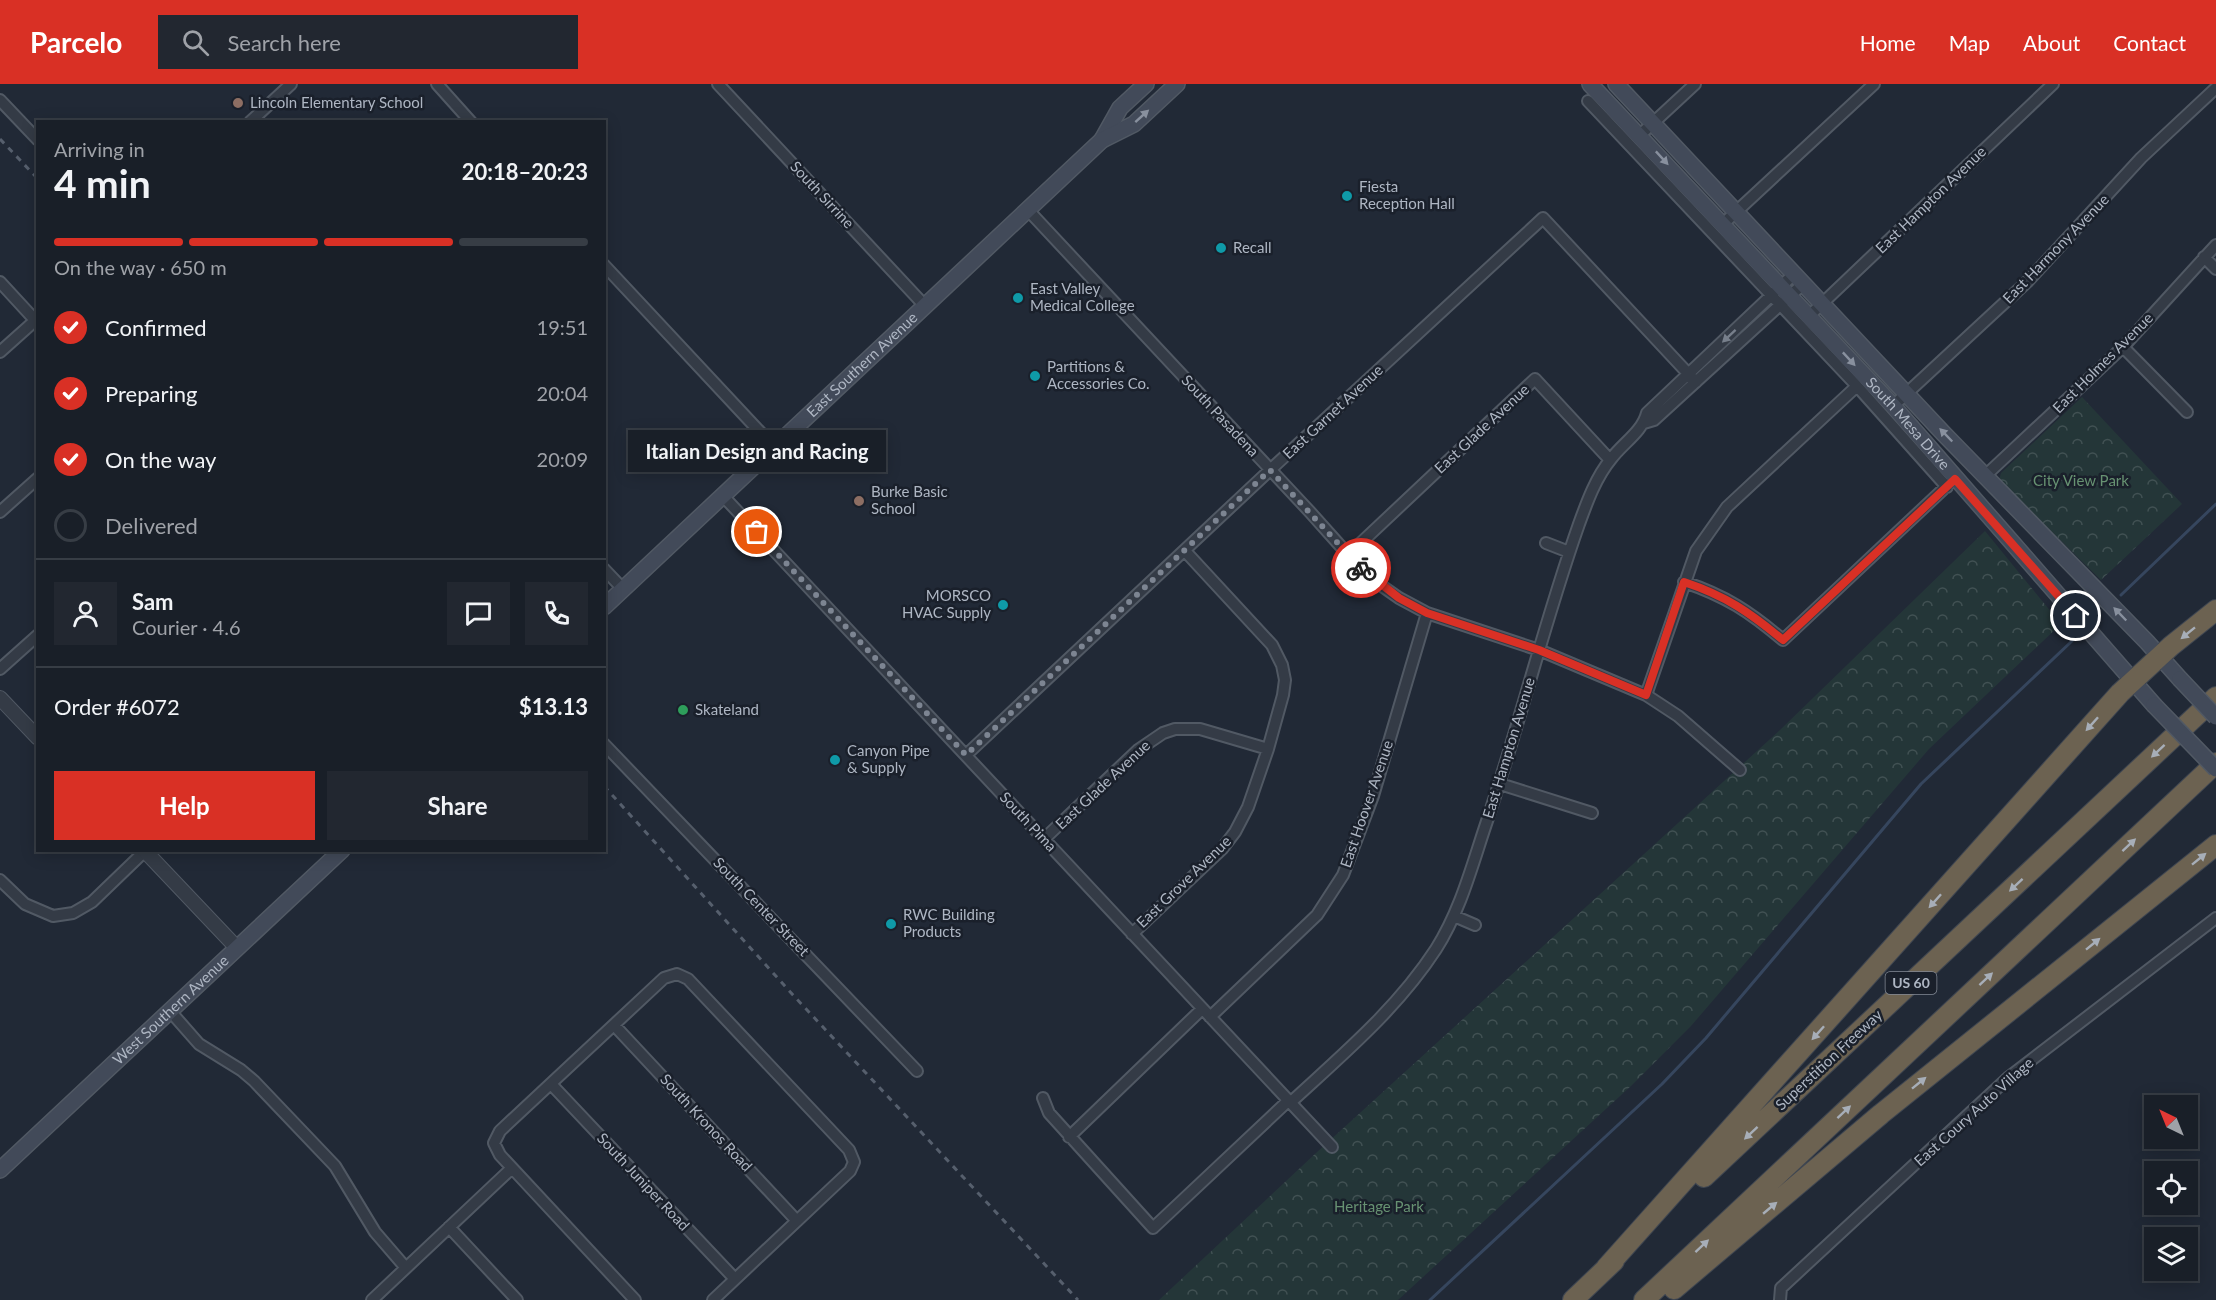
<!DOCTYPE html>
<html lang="en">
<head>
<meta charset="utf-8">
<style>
	:root { --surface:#191f28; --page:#222730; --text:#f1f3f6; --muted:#9fa2a8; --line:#373d45; --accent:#d93025 }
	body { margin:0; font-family:Lato,sans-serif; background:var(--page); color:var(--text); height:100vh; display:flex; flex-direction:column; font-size:22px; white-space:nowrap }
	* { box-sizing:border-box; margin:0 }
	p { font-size:20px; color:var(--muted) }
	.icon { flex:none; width:33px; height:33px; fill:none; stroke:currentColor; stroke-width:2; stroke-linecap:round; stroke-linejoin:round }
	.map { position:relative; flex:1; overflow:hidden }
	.side { position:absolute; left:36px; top:36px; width:570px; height:732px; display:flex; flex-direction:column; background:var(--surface); border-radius:0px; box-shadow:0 3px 15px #0003,0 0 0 2px var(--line) }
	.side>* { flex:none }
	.needle { width:39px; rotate:317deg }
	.controls { position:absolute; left:2144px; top:1011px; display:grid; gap:12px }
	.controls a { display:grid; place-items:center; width:54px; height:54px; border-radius:0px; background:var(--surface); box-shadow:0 3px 15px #0003,0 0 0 2px var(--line); font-size:30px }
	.pin { position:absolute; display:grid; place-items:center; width:51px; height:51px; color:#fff; margin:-26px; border:3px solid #fff; border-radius:50%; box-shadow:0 2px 6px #0007 }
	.courier { position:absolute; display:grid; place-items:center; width:60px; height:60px; margin:-30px; border:4px solid #d93025; border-radius:50%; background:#fff; color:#222; box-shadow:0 2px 8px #0007 }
	.bubble { position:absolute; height:42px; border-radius:0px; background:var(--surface); box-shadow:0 3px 15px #0003,0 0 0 2px var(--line); font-size:20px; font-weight:700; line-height:42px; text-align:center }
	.overview em { font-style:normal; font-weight:700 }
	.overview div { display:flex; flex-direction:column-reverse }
	.overview { display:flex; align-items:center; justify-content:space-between; height:102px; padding:0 18px }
	h1 { font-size:39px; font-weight:700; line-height:45px }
	.bar { display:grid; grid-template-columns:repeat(4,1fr); gap:9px 6px; align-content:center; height:72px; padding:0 18px }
	.bar i { height:8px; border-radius:4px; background:var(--line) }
	.bar .selected { background:var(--accent) }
	.bar p { grid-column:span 4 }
	.line { display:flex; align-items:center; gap:15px; padding:0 18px; border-top:2px solid var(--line) }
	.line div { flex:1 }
	.round { display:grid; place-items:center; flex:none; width:63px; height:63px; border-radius:0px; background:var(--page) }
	ol { padding:0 18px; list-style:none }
	li { display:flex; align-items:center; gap:18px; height:66px }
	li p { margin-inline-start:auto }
	li .icon { padding:6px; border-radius:50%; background:var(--accent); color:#fff; stroke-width:4 }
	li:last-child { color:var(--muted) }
	li i { width:33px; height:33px; border:3px solid var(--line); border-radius:50% }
	.action { display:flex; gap:12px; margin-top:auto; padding:12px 18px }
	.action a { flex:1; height:69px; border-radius:0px; background:var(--accent); color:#fff; font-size:24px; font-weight:700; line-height:69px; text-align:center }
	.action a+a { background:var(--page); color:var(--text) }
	header { display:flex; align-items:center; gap:36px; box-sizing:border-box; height:84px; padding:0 30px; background:var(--accent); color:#fff }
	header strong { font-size:28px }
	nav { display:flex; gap:33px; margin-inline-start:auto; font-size:21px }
	.search { width:420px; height:54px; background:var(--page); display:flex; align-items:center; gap:15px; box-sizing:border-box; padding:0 21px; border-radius:0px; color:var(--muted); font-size:22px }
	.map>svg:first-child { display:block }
</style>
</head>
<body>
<header>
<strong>Parcelo</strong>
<div class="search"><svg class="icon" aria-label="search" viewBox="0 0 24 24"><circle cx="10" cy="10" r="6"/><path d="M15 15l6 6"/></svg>Search here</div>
<nav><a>Home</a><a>Map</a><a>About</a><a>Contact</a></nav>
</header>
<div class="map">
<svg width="2216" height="1216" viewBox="0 0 2216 1216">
	<defs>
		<pattern id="park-crowns" width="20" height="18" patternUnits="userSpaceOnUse" patternTransform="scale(1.5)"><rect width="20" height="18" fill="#243638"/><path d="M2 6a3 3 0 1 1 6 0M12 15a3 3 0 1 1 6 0" fill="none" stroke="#415153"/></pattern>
	</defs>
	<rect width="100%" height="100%" fill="#212936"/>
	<path fill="url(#park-crowns)" d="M 2082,313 L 2182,420 L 2101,496 L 1999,396 L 2001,389 Z
		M 1985,447 L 2061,540 L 1929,665 L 1691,942 L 1631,1002 L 1398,1216 L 1159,1216 L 1316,1069 L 1780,646 Z"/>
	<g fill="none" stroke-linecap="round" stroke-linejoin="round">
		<path stroke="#36465e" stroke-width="3" d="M 2121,511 L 2216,420
			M 1430,1216 L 1662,1000 L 1706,954 L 1921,700 L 2072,557"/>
		<g stroke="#515964" stroke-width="14">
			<path id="minor" d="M 437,0 L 471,38
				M 718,0 L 925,222
				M 0,16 L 38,56
				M 1588,17 L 1857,302 L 1947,403
				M 250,38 L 291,0
				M 1640,51 L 1695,0
				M 1028,126 L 1310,428 L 1361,485 L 1379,500 L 1399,514 L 1427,529 L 1539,566 L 1646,611 L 1678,632 L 1740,686
				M 1723,140 L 1874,0
				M 2204,173 L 2216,185
				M 604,181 L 775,364
				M 0,198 L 35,236
				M 1809,232 L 2053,0
				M 2123,263 L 2187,328
				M 0,268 L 38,234
				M 1893,322 L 2028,197 L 2141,74 L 2216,4
				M 1644,339 L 1654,336 L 1803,200
				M 1985,392 L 2123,263 L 2216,161
				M 724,413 L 1332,1063
				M 0,428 L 38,394
				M 1546,459 L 1569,468
				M 1348,471 L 1535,295 L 1610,376
				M 604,485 L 623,505
				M 1684,498 C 1726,512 1750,528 1783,556 L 1950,399
				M 0,585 L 38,551
				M 1646,611 L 1696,467 L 1727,423 L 1857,302
				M 604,660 L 917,987
				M 966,671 L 1270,386 L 1543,134 L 1696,298
				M 1500,700 L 1592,729
				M 1044,755 L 1138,666 L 1163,649 L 1175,645 L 1200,645 L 1268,665
				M 0,796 L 25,820 L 53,832
				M 53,832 L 73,829 L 92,818 L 146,766
				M 1454,832 L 1475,841
				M 1132,850 L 1222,765 L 1235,748 L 1248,723 L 1268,665 L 1283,611 L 1285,596 L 1282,581 L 1272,561 L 1185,467
				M 170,927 L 199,960 L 241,986 L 254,997 L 335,1082 L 375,1148 L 406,1184
				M 1210,933 L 1317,831 L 1343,791 L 1373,712 L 1427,529
				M 614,941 L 797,1137
				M 551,1000 L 735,1195
				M 1043,1014 L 1049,1029 L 1153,1144 L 1288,1017
				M 1290,1019 C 1342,971 1397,925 1436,865 C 1460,827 1471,785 1485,743 C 1519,643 1544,539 1579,440 C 1587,418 1596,393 1611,375 C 1623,359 1642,348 1647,329 L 1794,190
				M 1069,1053 L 1202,925
				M 449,1143 L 517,1216
				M 372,1216 L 512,1084
				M 635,1216 L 500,1071 L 494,1059 L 500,1047 L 664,894 L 677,890 L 688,895 L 849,1066 L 854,1078 L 850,1087 L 713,1216
				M 1780,1216 L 1781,1204 L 2009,993 L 2216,834"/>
		</g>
		<g stroke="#515964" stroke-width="16">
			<path id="tertiary" d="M 0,614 L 38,654
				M 144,766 L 237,864"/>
		</g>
		<g stroke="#515964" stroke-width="18">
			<g id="secondary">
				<path id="s1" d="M 1590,0 L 1893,322 L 2154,621"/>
				<path d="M 1616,0 L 1944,350 L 2147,558 L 2180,595"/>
				<path d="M 1102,56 L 1120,24 L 1146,0"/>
				<path id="s2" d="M 604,523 L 1102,56 L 1134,40 L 1177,0"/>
				<path id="s3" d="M 0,1086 L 342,766"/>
			</g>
		</g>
		<g stroke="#3f4651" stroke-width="22">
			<path id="motorway" d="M 1704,1093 L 2216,613
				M 1606,1184 L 2120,609 L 2171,562 L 2216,526
				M 1674,1205 L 1881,1030 L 2216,761
				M 1573,1216 L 1614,1177
				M 1644,1216 L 2216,679"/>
		</g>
		<use href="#minor" stroke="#343b46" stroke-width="10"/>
		<use href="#tertiary" stroke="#343b46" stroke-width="14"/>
		<use href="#secondary" stroke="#424a59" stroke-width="15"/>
		<use href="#motorway" stroke="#6c6251" stroke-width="20"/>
		<path stroke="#565f6d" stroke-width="3" stroke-dasharray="6 6" stroke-linecap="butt" d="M 0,55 L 38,95
			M 604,702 L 793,911 L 1078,1216"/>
		<g stroke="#515964" stroke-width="18" stroke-linecap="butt">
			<path id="secondary-bridge" d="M 2180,595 L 2216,633
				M 2154,621 L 2216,685"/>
		</g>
		<use href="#secondary-bridge" stroke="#424a59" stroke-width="15"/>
	</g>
	<defs><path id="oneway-solid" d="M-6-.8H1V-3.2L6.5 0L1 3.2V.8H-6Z" transform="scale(1.5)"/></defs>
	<g fill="#88909e">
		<use href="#oneway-solid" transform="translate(1142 32) rotate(-42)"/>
		<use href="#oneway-solid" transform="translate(1662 74) rotate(47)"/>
		<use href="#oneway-solid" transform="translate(1849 275) rotate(47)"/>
		<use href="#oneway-solid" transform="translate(1946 351) rotate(-134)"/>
		<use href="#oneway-solid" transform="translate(2120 530) rotate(-134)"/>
	</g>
	<use fill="#777f8b" href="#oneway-solid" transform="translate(1729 252) rotate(137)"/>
	<g fill="#a7aeb8">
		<use href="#oneway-solid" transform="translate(2188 549) rotate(141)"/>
		<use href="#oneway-solid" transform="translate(2092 640) rotate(132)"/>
		<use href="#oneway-solid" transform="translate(2158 667) rotate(137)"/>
		<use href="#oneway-solid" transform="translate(2129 761) rotate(-43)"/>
		<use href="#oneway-solid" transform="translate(2199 775) rotate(-39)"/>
		<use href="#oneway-solid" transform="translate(2016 801) rotate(137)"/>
		<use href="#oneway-solid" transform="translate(1935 817) rotate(132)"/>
		<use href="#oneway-solid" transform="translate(2093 860) rotate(-39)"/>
		<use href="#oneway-solid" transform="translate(1986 895) rotate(-43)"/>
		<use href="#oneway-solid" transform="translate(1818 949) rotate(132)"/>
		<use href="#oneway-solid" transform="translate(1919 999) rotate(-39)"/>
		<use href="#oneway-solid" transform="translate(1844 1028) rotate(-43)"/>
		<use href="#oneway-solid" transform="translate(1751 1049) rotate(137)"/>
		<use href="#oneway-solid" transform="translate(1770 1124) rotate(-40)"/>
		<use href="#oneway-solid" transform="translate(1702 1162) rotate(-43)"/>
	</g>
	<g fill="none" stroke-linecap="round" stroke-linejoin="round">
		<path stroke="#7d8592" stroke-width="6" stroke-dasharray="0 10.8" d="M 757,448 L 966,671 L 1270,386 L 1361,484"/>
		<path stroke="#d93025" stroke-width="8" d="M 1361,484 L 1399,514 L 1427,529 L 1539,566 L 1646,611 L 1684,498 C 1726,512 1749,528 1783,556 L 1955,395 L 2076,532"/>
	</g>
	<g fill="#8d6e63" stroke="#1a202b" stroke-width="2">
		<circle cx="238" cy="19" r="6"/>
		<circle cx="859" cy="417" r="6"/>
	</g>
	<g fill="#0f9aa8" stroke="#1a202b" stroke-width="2">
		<circle cx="1347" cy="112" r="6"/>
		<circle cx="1221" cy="164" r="6"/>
		<circle cx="1018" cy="214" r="6"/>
		<circle cx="1035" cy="292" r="6"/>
		<circle cx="1003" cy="521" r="6"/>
		<circle cx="835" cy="676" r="6"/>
		<circle cx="891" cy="840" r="6"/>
	</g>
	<circle fill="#2e9e5b" stroke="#1a202b" stroke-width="2" cx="683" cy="626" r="6"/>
	<g text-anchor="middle" stroke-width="5" stroke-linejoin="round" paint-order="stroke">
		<rect fill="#1a202b" stroke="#828995" stroke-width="1.5" x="1885.5" y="888" width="51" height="22" rx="4.5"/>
		<g font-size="14" font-weight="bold" fill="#aeb6c3">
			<text x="1911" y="904">US 60</text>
		</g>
		<g font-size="15" fill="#aeb6c3" stroke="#1a202b" text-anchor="start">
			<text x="250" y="24">Lincoln Elementary School</text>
			<text x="1359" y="108">Fiesta<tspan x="1359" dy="17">Reception Hall</tspan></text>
			<text x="1233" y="169">Recall</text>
			<text x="1030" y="210">East Valley<tspan x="1030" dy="17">Medical College</tspan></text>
			<text x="1047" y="288">Partitions &amp;<tspan x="1047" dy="17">Accessories Co.</tspan></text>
			<text x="871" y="413">Burke Basic<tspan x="871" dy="17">School</tspan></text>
			<text x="991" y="517" text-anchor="end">MORSCO<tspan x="991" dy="17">HVAC Supply</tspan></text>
			<text x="695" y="631">Skateland</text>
			<text x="847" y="672">Canyon Pipe<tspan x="847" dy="17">&amp; Supply</tspan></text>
			<text x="903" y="836">RWC Building<tspan x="903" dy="17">Products</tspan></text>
		</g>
		<g font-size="15" fill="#aeb6c3" stroke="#1a202b">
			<text transform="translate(822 111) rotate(47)" y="5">South Sirrine</text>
			<text transform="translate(1931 116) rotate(-44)" y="5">East Hampton Avenue</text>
			<text transform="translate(2056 165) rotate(-46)" y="5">East Harmony Avenue</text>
			<text transform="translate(2103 279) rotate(-45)" y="5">East Holmes Avenue</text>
			<text dy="5" stroke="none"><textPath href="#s2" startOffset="354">East Southern Avenue</textPath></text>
			<text transform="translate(1333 328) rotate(-43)" y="5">East Garnet Avenue</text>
			<text transform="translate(1220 332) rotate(47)" y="5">South Pasadena</text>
			<text dy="5" stroke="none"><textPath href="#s1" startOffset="465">South Mesa Drive</textPath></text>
			<text transform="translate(1482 345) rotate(-43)" y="5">East Glade Avenue</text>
			<text transform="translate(1509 664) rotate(-73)" y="5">East Hampton Avenue</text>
			<text transform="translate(1103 701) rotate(-43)" y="5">East Glade Avenue</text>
			<text transform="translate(1367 720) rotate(-71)" y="5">East Hoover Avenue</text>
			<text transform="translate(1028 738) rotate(47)" y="5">South Pima</text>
			<text transform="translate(1184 798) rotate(-44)" y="5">East Grove Avenue</text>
			<text transform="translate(761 823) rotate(46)" y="5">South Center Street</text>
			<text dy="5" stroke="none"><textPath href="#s3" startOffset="234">West Southern Avenue</textPath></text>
			<text transform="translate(1829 976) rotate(-43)" y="5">Superstition Freeway</text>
			<text transform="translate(1974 1028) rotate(-42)" y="5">East Coury Auto Village</text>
			<text transform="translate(706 1039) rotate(47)" y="5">South Kronos Road</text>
			<text transform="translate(643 1098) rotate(47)" y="5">South Juniper Road</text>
		</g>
		<g font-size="15" fill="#679272" stroke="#1a202b">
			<text x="2081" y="402">City View Park</text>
			<text x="1379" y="1128">Heritage Park</text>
		</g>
	</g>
</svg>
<div class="controls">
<a><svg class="needle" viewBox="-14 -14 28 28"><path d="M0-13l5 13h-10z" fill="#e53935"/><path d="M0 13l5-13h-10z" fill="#9fa2a8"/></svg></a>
<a><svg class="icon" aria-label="locate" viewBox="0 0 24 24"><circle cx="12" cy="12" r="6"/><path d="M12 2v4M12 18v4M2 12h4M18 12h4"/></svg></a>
<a><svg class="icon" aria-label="layers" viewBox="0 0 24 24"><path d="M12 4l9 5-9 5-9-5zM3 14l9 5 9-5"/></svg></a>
</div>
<div class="pin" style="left:757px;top:448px;background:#ea580c"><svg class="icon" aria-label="bag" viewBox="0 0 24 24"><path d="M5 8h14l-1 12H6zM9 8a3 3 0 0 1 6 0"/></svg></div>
<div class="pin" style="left:2076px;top:532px;background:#1f2937"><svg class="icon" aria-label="home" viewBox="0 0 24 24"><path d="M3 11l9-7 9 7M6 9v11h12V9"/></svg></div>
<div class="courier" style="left:1361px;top:484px"><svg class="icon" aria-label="bike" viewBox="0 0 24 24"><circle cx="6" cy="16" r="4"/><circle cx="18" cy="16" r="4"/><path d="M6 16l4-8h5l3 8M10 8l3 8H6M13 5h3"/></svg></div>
<div class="bubble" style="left:628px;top:346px;width:258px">Italian Design and Racing</div>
<section class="side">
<div class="overview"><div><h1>4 min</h1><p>Arriving in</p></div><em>20:18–20:23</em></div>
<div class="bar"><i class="selected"></i><i class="selected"></i><i class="selected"></i><i></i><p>On the way · 650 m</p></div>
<ol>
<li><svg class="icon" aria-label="check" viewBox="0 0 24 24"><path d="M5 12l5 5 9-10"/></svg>Confirmed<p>19:51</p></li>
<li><svg class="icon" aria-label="check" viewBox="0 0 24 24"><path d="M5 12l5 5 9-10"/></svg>Preparing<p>20:04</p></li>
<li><svg class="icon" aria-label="check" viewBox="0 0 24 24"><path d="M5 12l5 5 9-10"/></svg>On the way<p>20:09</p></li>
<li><i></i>Delivered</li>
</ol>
<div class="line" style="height:108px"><a class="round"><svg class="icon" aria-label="person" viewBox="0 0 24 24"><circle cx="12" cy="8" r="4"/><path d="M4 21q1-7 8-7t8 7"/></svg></a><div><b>Sam</b><p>Courier · 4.6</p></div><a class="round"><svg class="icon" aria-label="chat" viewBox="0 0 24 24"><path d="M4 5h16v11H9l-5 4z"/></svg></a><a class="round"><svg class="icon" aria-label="phone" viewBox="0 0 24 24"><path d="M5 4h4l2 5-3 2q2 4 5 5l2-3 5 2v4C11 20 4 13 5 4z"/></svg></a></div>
<div class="line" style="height:78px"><div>Order #6072</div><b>$13.13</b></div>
<div class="action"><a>Help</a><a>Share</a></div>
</section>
</div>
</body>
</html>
